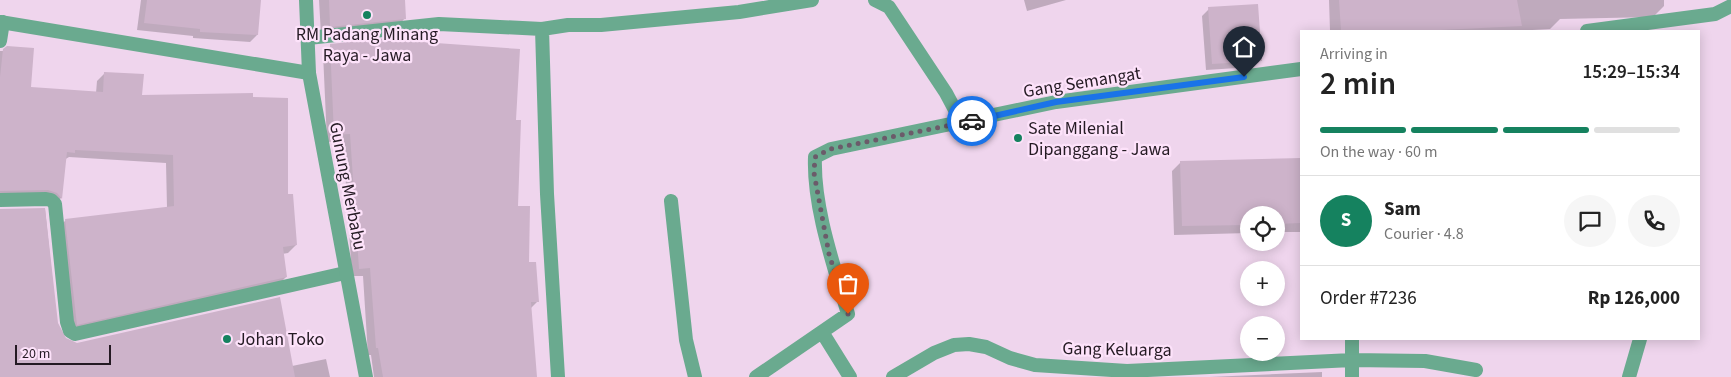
<!DOCTYPE html>
<html lang="en">
<head>
<meta charset="utf-8">
<style>
	:root { --surface:#fff; --page:#f6f6f6; --text:#222; --muted:#767676; --line:#e0e0e0; --accent:#15825f }
	body { margin:0; font-family:"Source Sans 3",sans-serif; background:var(--page); color:var(--text); height:100vh; display:flex; flex-direction:column; font-size:19px; white-space:nowrap }
	* { box-sizing:border-box; margin:0 }
	p { font-size:16px; color:var(--muted) }
	.icon { flex:none; width:28px; height:28px; fill:none; stroke:currentColor; stroke-width:2; stroke-linecap:round; stroke-linejoin:round }
	.map { position:relative; flex:1; overflow:hidden }
	.side { position:absolute; left:1300px; top:30px; width:400px; height:310px; display:flex; flex-direction:column; background:var(--surface); border-radius:0px; box-shadow:0 2px 12px #0003 }
	.side>* { flex:none }
	.buttons { position:absolute; left:1240px; top:206px; display:grid; gap:10px }
	.buttons a { display:grid; place-items:center; width:45px; height:45px; border-radius:50%; background:var(--surface); box-shadow:0 2px 12px #0003; font-size:25px }
	.scale { position:absolute; left:15px; bottom:12px; width:96px; box-sizing:border-box; padding-left:5px; border:2px solid #241a23; border-top:0; font-size:14px; line-height:18px; white-space:nowrap; color:#241a23; -webkit-text-stroke:4px #fde2fa; paint-order:stroke }
	.pin { position:absolute; display:grid; place-items:center; width:42px; height:42px; color:#fff; margin:-51px -21px; border-radius:50% 50% 50% 0; rotate:-45deg; box-shadow:0 0 5px #0007 }
	.pin .icon { rotate:45deg }
	.courier { position:absolute; display:grid; place-items:center; width:50px; height:50px; margin:-25px; border:4px solid #1a73e8; border-radius:50%; background:#fff; color:#222; box-shadow:0 1px 6px #0007 }
	.headline em { font-style:normal; font-weight:600 }
	.headline div { display:flex; flex-direction:column-reverse }
	.headline { display:flex; align-items:center; justify-content:space-between; height:85px; padding:0 20px }
	h1 { font-size:32px; font-weight:600; line-height:38px }
	.bar { display:grid; grid-template-columns:repeat(4,1fr); gap:8px 5px; align-content:center; height:60px; padding:0 20px }
	.bar i { height:6px; border-radius:4px; background:var(--line) }
	.bar .active { background:var(--accent) }
	.bar p { grid-column:span 4 }
	.line { display:flex; align-items:center; gap:12px; padding:0 20px; border-top:1px solid var(--line) }
	.line div { flex:1 }
	.round { display:grid; place-items:center; flex:none; width:52px; height:52px; border-radius:26px; background:var(--page) }
	.map>svg:first-child { display:block }
</style>
</head>
<body>
<div class="map">
<svg width="1731" height="377" viewBox="0 0 1731 377">
	<rect width="100%" height="100%" fill="#efd5ed"/>
	<path fill="#0003" d="M 141,0 L 260,0 L 257,35 L 250,42 L 193,38 L 193,36 L 137,30 Z
		M 319,0 L 404,0 L 405,18 L 397,27 L 321,35 Z
		M 1024,0 L 1066,0 L 1027,11 Z
		M 1329,0 L 1664,0 L 1664,6 L 1653,17 L 1560,19 L 1550,29 L 1515,31 L 1330,31 Z
		M 1209,9 L 1261,60 L 1253,67 L 1206,70 L 1202,16 Z
		M 407,43 L 515,121 L 516,207 L 538,301 L 530,309 L 535,377 L 374,377 L 371,355 L 368,355 L 363,276 L 352,276 L 343,141 L 327,142 L 323,53 L 331,46 Z
		M 0,51 L 3,51 L 29,88 L 96,93 L 97,81 L 105,73 L 286,195 L 296,245 L 288,253 L 282,254 L 286,277 L 278,285 L 69,332 L 58,228 L 66,220 L 167,208 L 166,163 L 69,157 L 64,160 L 61,198 L 53,206 L 0,199 Z
		M 1301,159 L 1301,232 L 1276,232 L 1276,215 L 1249,215 L 1249,233 L 1174,235 L 1172,171 L 1181,162 Z
		M 45,209 L 57,323 L 65,340 L 77,344 L 292,366 L 326,359 L 330,377 L 0,377 L 0,210 Z
		M 1322,372 L 1322,377 L 1209,377 Z"/>
	<path fill="#cdb3ca" d="M 147,0 L 261,0 L 258,35 L 200,32 L 200,29 L 144,23 Z
		M 329,0 L 405,0 L 406,19 L 330,27 Z
		M 1339,0 L 1517,0 L 1522,26 L 1421,31 L 1341,31 Z
		M 1258,4 L 1262,61 L 1212,64 L 1208,7 Z
		M 408,36 L 408,41 L 520,49 L 516,120 L 521,120 L 518,206 L 530,206 L 529,262 L 536,262 L 539,302 L 531,302 L 537,377 L 383,377 L 378,348 L 376,348 L 370,268 L 359,269 L 350,134 L 334,135 L 330,44 Z
		M 7,46 L 34,48 L 31,87 L 103,92 L 104,72 L 144,74 L 142,95 L 253,93 L 253,97 L 288,98 L 288,194 L 293,194 L 297,245 L 283,247 L 287,277 L 77,325 L 65,219 L 174,206 L 173,155 L 75,150 L 75,153 L 67,152 L 62,199 L 57,193 L 48,190 L 0,191 L 0,77 L 3,49 Z
		M 1301,158 L 1301,223 L 1276,224 L 1276,215 L 1249,215 L 1249,225 L 1182,226 L 1180,161 Z
		M 45,208 L 58,323 L 66,338 L 77,343 L 280,297 L 295,377 L 0,377 L 0,209 Z"/>
	<g fill="none" stroke-linecap="round" stroke-linejoin="round">
		<path stroke="#6aaa8f" stroke-width="14" d="M 875,0 L 889,7 L 946,93 L 962,123
			M 0,22 L 309,73
			M 542,29 L 547,194 L 558,377
			M 1587,31 L 1715,14 L 1731,6
			M 308,38 L 439,24 L 542,29 L 568,25 L 601,25 L 739,12 L 812,0
			M 0,41 L 3,22
			M 0,200 L 46,199 L 51,200 L 55,204 L 67,322 L 70,331 L 75,334 L 345,273
			M 671,201 L 686,340 L 695,377
			M 822,332 L 850,377
			M 756,377 L 848,314 C 834,266 813,207 815,157 L 831,149 L 1056,102 L 1301,69
			M 893,377 L 934,353 L 954,345 L 969,344 L 986,347 L 1010,358 L 1035,365 L 1127,371 L 1352,360 L 1425,361 L 1476,370
			M 1352,377 L 1352,339
			M 1629,377 L 1640,339"/>
		<path stroke="#6aaa8f" stroke-width="14" d="M 306,0 L 309,73 L 366,377"/>
	</g>
	<g fill="none" stroke-linecap="round" stroke-linejoin="round">
		<path stroke="#6b5b6a" stroke-width="5" stroke-dasharray="0 9" d="M 848,314 L 829,254 L 814,173 L 815,157 L 830,149 L 972,121"/>
		<path stroke="#1a73e8" stroke-width="6" d="M 972,121 L 1056,102 L 1244,77"/>
	</g>
	<g fill="#15825f" stroke="#fde2fa" stroke-width="2">
		<circle cx="367" cy="15" r="5"/>
		<circle cx="1018" cy="138" r="5"/>
		<circle cx="227" cy="339" r="5"/>
	</g>
	<g text-anchor="middle" stroke-width="4.5" stroke-linejoin="round" paint-order="stroke">
		<g font-size="18" fill="#241a23" stroke="#fde2fa" text-anchor="start">
			<text x="367" y="40" text-anchor="middle">RM Padang Minang<tspan x="367" dy="21">Raya - Jawa</tspan></text>
			<text x="1028" y="134">Sate Milenial<tspan x="1028" dy="21">Dipanggang - Jawa</tspan></text>
			<text x="237" y="345">Johan Toko</text>
		</g>
		<g font-size="18" fill="#241a23" stroke="#fde2fa">
			<text transform="translate(1082 82) rotate(-9)" y="6">Gang Semangat</text>
			<text transform="translate(348 186) rotate(79)" y="6">Gunung Merbabu</text>
			<text transform="translate(1117 349) rotate(1)" y="6">Gang Keluarga</text>
		</g>
	</g>
</svg>
<div class="buttons">
<a><svg class="icon" aria-label="locate" viewBox="0 0 24 24"><circle cx="12" cy="12" r="6"/><path d="M12 2v4M12 18v4M2 12h4M18 12h4"/></svg></a>
<a>+</a>
<a>−</a>
</div>
<div class="scale">20 m</div>
<div class="pin" style="left:848px;top:314px;background:#ea580c"><svg class="icon" aria-label="bag" viewBox="0 0 24 24"><path d="M5 8h14l-1 12H6zM9 8a3 3 0 0 1 6 0"/></svg></div>
<div class="pin" style="left:1244px;top:77px;background:#1f2937"><svg class="icon" aria-label="home" viewBox="0 0 24 24"><path d="M3 11l9-7 9 7M6 9v11h12V9"/></svg></div>
<div class="courier" style="left:972px;top:121px"><svg class="icon" aria-label="car" viewBox="0 0 24 24"><path d="M5 17H2v-5l4-1 3-4h7l3 4 3 1v5h-3M9 17h6M6 11h13"/><circle cx="7" cy="17" r="2"/><circle cx="17" cy="17" r="2"/></svg></div>
<section class="side">
<div class="headline"><div><h1>2 min</h1><p>Arriving in</p></div><em>15:29–15:34</em></div>
<div class="bar"><i class="active"></i><i class="active"></i><i class="active"></i><i></i><p>On the way · 60 m</p></div>
<div class="line" style="height:90px"><b class="round" style="background:var(--accent);color:#fff">S</b><div><b>Sam</b><p>Courier · 4.8</p></div><a class="round"><svg class="icon" aria-label="chat" viewBox="0 0 24 24"><path d="M4 5h16v11H9l-5 4z"/></svg></a><a class="round"><svg class="icon" aria-label="phone" viewBox="0 0 24 24"><path d="M5 4h4l2 5-3 2q2 4 5 5l2-3 5 2v4C11 20 4 13 5 4z"/></svg></a></div>
<div class="line" style="height:65px"><div>Order #7236</div><b>Rp 126,000</b></div>
</section>
</div>
</body>
</html>
